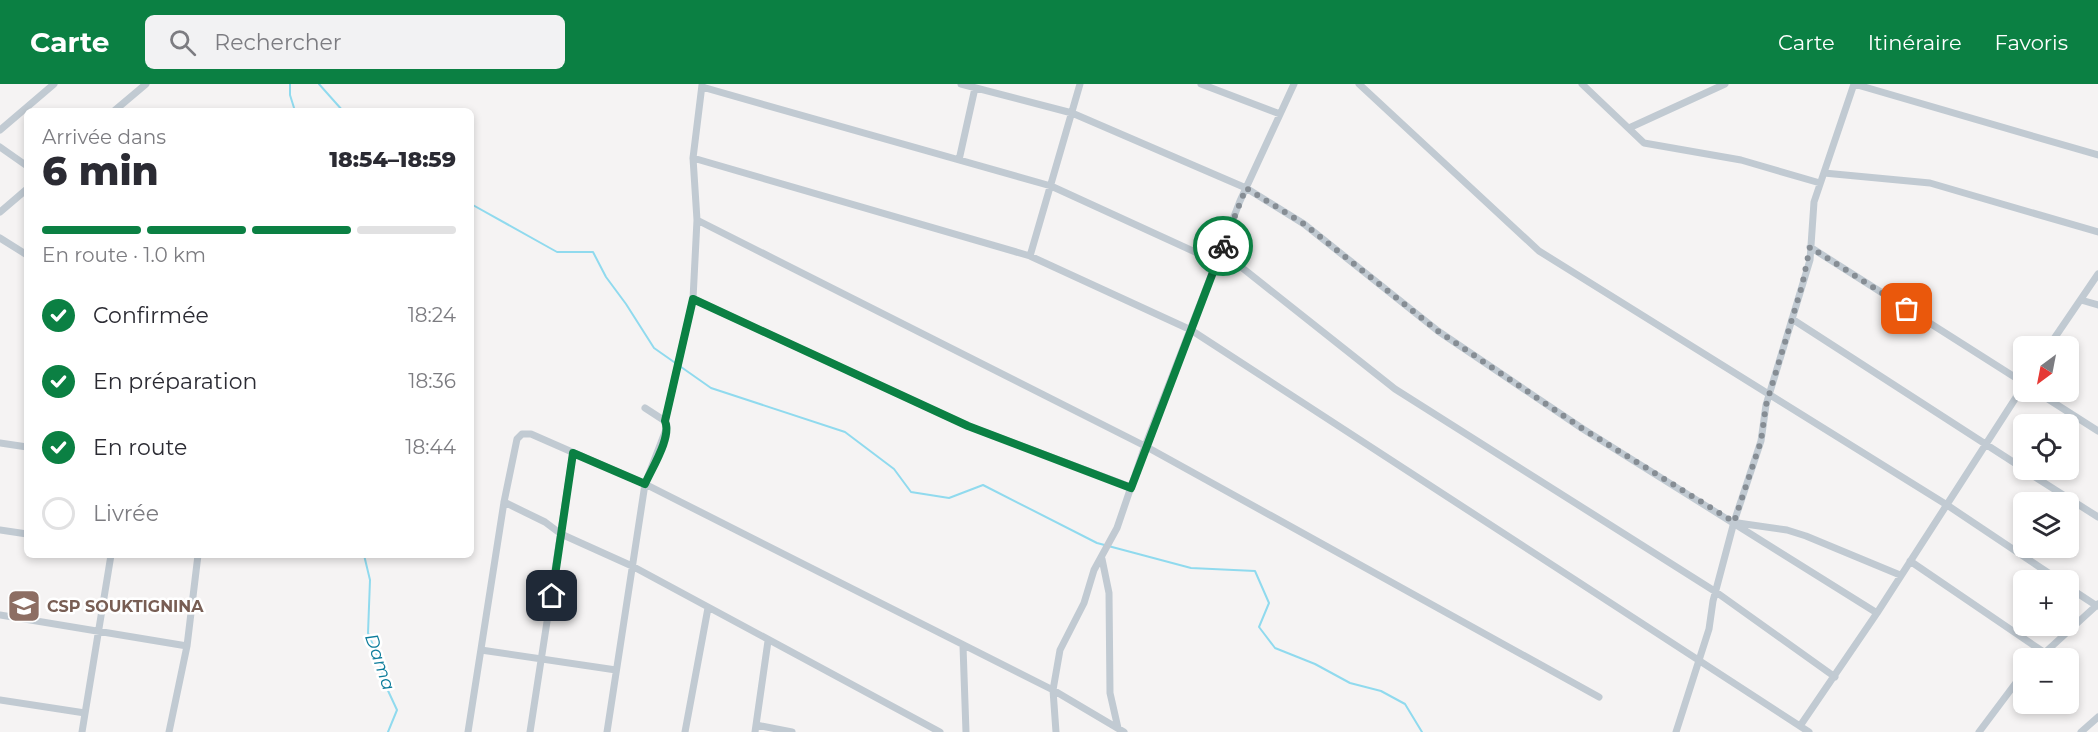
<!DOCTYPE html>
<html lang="fr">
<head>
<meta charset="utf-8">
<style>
	:root { --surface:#fff; --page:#f2f2f3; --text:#2b2b33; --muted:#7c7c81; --line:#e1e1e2; --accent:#0b8043 }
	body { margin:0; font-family:Montserrat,sans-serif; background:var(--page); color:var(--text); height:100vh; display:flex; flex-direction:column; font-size:22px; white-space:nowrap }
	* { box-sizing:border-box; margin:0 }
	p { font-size:20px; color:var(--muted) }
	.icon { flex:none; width:33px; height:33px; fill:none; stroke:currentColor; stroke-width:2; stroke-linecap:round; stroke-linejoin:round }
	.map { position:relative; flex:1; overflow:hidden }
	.drawer { position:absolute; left:24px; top:24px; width:450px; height:450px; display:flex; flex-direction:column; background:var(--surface); border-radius:9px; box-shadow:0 3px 9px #0003 }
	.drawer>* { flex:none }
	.needle { width:39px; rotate:212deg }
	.fabs { position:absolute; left:2013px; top:252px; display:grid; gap:12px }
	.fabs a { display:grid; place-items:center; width:66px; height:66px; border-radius:9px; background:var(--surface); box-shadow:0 3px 9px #0003; font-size:30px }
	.pin { position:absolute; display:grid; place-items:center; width:51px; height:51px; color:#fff; margin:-26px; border-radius:12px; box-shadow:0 3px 9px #0006 }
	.courier { position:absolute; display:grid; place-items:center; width:60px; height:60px; margin:-30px; border:4px solid #0b8043; border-radius:50%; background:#fff; color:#222; box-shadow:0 2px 8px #0007 }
	.headline em { font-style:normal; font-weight:800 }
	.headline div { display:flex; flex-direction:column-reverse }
	.headline { display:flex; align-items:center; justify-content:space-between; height:102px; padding:0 18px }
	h1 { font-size:39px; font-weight:800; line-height:45px }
	.bar { display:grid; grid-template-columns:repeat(4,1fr); gap:9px 6px; align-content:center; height:72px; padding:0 18px }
	.bar i { height:8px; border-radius:4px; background:var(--line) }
	.bar .selected { background:var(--accent) }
	.bar p { grid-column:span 4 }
	ol { padding:0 18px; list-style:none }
	li { display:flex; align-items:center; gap:18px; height:66px }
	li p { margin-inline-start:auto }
	li .icon { padding:6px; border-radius:50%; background:var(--accent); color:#fff; stroke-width:4 }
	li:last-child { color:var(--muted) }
	li i { width:33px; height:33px; border:3px solid var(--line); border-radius:50% }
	header { display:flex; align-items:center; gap:36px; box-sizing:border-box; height:84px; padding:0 30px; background:var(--accent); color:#fff }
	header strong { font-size:28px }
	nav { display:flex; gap:33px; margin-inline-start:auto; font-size:21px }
	.search { width:420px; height:54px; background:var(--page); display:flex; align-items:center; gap:15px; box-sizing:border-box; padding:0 21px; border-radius:9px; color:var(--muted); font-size:22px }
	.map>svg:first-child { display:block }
</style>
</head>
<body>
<header>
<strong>Carte</strong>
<div class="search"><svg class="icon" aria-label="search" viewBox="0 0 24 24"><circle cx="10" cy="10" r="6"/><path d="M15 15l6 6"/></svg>Rechercher</div>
<nav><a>Carte</a><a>Itinéraire</a><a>Favoris</a></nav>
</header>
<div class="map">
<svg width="2098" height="648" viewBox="0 0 2098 648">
	<rect width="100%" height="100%" fill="#f5f3f3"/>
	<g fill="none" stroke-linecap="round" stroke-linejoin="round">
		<path stroke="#90daee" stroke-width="2" d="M 290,0 L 290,11 L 295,27
			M 319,0 L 343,27
			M 471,120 L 557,168 L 593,168 L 606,193 L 626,220 L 654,264 L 711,304 L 845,348 L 894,385 L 911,408 L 949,414 L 983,401 L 1097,459 L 1191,484 L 1255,487 L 1269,519 L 1259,543 L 1275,564 L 1315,580 L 1350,599 L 1381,607 L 1405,620 L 1422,648
			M 364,471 L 370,496 L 368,549 L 379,576 L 384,598 L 397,626 L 388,648"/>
		<path stroke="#c1cad2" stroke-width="7" d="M 961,0 L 1072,29 L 1246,104 L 1304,140 L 1438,247 L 1583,345 L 1877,529
			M 1201,0 L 1280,30
			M 1359,0 L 1539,167 L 1947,421 L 2059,496
			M 1582,0 L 1644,59 L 1741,76 L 1820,99
			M 1854,0 L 2098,71
			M 702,3 L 1051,102 L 1217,178
			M 114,27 L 146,0
			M 1629,44 L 1725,0
			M 0,46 L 54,0
			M 0,63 L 27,82
			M 693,74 L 1030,172 L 1191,246 L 1809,648
			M 959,76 L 975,4
			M 1824,89 L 1930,99 L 2098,148
			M 0,128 L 27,105
			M 697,136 L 1145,362 L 1599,613
			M 0,154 L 27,171
			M 1810,163 L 2024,299
			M 1221,167 L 1395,305 L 1716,508 L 1835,593
			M 1030,172 L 1080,0
			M 693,215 L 968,342 L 1131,403
			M 2081,216 L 2098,221
			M 1792,235 L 2024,385
			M 2049,262 L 2098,190
			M 2037,308 L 2098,347
			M 665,337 L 693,215 L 697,136 L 693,74 L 702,1
			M 0,359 L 27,363
			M 2024,386 L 2098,433
			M 504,418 L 545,438 L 561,450 L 632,482 L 940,648
			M 1738,439 L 1787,446 L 1806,452 L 1900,491
			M 0,446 L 27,450
			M 1102,475 L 1109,509 L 1110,609 L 1118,644
			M 1910,477 L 2045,569
			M 2068,503 L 2097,522
			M 0,531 L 187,562
			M 963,562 L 966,648
			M 481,566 L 616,586
			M 2039,574 L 2098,520
			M 0,616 L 85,629
			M 756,641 L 792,648
			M 1800,642 L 1877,529 L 2024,301
			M 82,648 L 111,471
			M 169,648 L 187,562 L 198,471
			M 468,648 L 504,418 L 517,355 L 522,350 L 531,350 L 645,400 L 1053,606 L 1124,648
			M 530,648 L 573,369
			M 607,648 L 645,400 L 667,343 L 665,337 L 645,324
			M 685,648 L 708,524
			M 755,648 L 768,557
			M 1056,648 L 1053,606 L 1060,566 L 1084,519 L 1094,486 L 1117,444 L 1145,362 L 1240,117 L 1294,0
			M 1676,648 L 1709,545 L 1713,517 L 1734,438 L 1761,357 L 1766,321 L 1810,176 L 1814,118 L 1854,0
			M 1979,648 L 2024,588
			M 2081,648 L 2098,633"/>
	</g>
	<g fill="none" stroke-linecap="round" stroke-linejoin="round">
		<path stroke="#868d94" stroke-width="6" stroke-dasharray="0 10.8" d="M 1223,162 L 1246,104 L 1304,140 L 1438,247 L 1583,345 L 1734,438 L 1761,357 L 1766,321 L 1802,202 L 1810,163 L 1907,225"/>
		<path stroke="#0b8043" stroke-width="8" d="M 552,512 L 573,369 L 645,400 C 652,384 672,353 665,337 L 693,215 L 968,342 L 1131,404 L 1223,162"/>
	</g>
	<defs>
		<g id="school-square" transform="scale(1.725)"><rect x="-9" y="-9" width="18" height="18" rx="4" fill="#8d6e63" stroke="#fff"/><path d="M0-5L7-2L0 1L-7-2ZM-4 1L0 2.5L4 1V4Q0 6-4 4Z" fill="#fff"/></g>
	</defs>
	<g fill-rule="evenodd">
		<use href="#school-square" x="24" y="522"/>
	</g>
	<g text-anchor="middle" stroke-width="5" stroke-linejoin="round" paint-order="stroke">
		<g font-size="16" font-weight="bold" fill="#785e54" stroke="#fff" text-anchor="start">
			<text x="47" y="528">CSP SOUKTIGNINA</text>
		</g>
		<g font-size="18" font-style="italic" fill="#0c7c9b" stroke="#fff">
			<text transform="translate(380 578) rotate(71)" y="6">Dama</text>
		</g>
	</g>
</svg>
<div class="fabs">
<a><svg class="needle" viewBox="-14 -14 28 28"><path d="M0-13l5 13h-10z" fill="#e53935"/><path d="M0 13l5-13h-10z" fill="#7c7c81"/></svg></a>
<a><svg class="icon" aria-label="locate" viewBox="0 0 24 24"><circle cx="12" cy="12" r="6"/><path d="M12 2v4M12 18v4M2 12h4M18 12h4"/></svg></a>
<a><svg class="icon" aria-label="layers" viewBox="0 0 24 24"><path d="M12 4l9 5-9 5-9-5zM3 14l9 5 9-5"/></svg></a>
<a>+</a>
<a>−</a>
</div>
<div class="pin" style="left:1907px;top:225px;background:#ea580c"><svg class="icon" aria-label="bag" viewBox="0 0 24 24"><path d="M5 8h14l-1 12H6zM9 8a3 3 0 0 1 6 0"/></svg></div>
<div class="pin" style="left:552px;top:512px;background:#1f2937"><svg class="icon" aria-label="home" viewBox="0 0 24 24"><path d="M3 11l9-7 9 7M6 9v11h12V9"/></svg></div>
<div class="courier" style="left:1223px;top:162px"><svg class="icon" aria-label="bike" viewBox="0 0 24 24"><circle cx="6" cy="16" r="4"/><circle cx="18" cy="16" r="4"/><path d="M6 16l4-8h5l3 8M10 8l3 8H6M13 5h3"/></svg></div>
<section class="drawer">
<div class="headline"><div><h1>6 min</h1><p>Arrivée dans</p></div><em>18:54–18:59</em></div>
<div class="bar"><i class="selected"></i><i class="selected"></i><i class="selected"></i><i></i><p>En route · 1.0 km</p></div>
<ol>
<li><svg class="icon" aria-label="check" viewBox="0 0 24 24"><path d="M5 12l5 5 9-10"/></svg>Confirmée<p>18:24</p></li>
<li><svg class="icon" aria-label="check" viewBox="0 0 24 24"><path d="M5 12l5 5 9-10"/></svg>En préparation<p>18:36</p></li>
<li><svg class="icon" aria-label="check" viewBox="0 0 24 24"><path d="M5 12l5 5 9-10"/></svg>En route<p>18:44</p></li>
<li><i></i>Livrée</li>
</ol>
</section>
</div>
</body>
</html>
